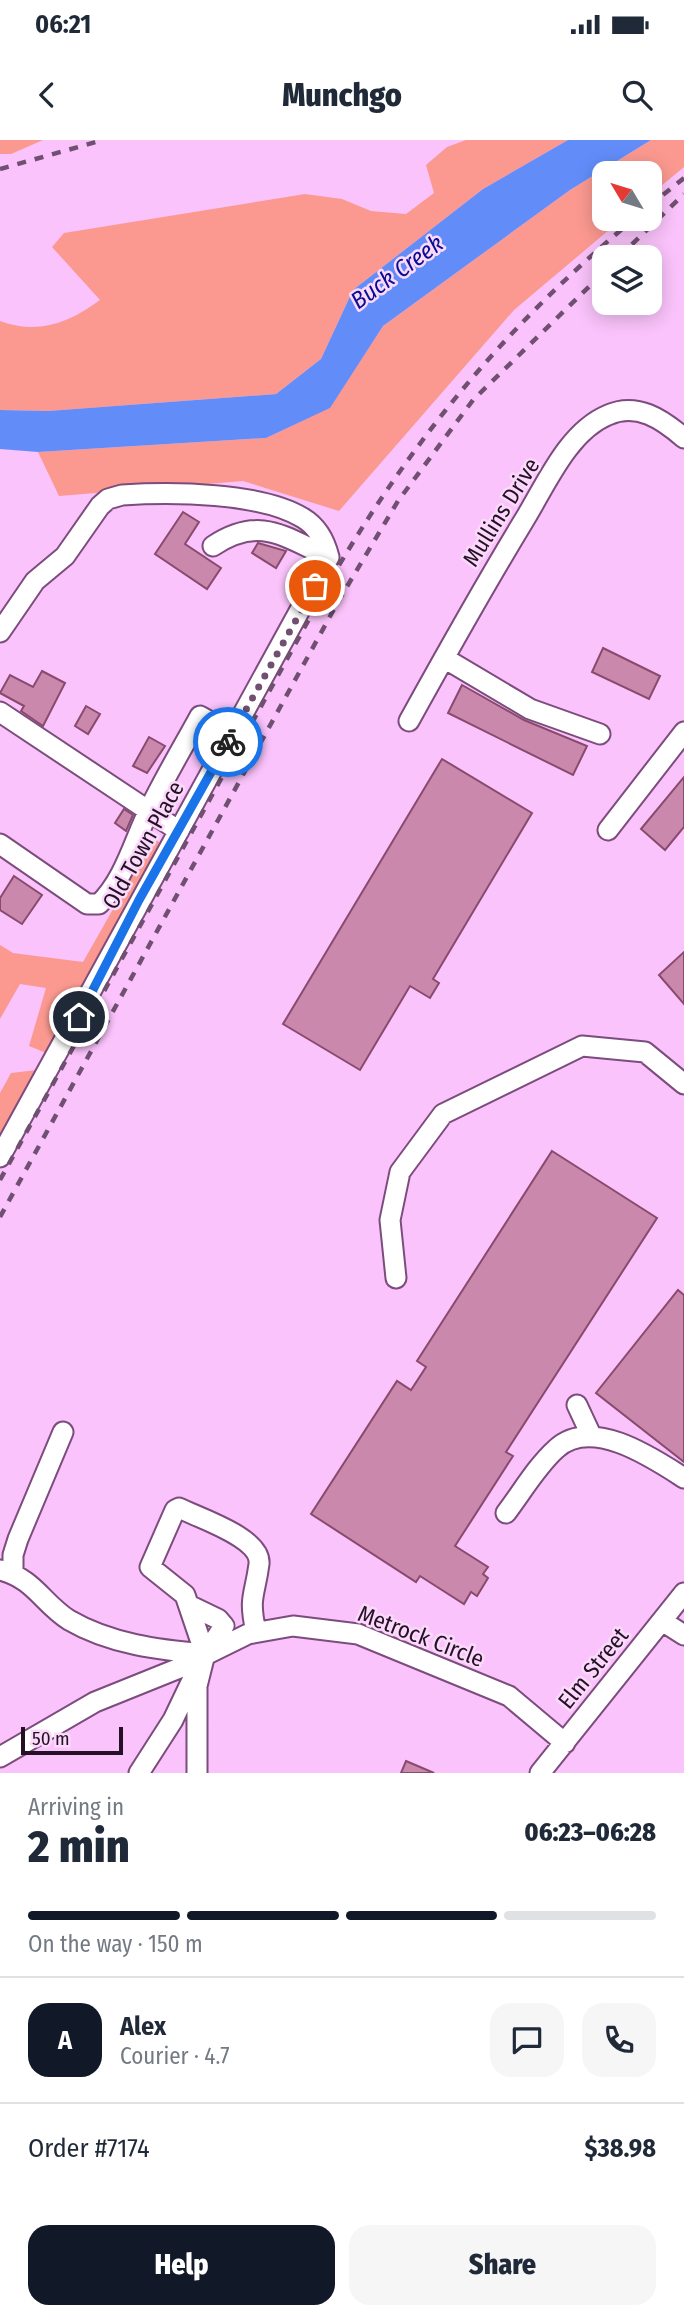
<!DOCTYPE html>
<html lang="en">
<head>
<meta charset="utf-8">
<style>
	:root { --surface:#fff; --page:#f6f6f7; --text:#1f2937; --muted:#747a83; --line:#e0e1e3; --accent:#111827 }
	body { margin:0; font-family:"Fira Sans Condensed",sans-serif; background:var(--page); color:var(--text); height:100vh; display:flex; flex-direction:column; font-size:26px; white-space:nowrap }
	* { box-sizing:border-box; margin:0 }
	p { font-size:23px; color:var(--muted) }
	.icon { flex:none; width:38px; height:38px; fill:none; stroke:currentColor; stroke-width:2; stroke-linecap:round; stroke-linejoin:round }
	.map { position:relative; height:1633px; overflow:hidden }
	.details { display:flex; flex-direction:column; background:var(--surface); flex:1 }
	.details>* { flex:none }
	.needle { width:46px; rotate:308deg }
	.buttons { position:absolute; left:592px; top:21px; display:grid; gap:14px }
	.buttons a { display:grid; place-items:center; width:70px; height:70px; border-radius:14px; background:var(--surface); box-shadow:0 4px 18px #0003; font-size:35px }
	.scale { position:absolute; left:21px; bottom:18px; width:102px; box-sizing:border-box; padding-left:7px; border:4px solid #251125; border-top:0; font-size:19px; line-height:24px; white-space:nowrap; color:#251125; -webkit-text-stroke:5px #fbd9fb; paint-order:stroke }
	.pin { position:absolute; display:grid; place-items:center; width:60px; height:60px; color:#fff; margin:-30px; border:4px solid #fff; border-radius:50%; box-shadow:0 2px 7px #0007 }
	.courier { position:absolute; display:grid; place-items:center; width:70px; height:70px; margin:-35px; border:5px solid #1a73e8; border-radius:50%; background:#fff; color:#222; box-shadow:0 2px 9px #0007 }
	.headline em { font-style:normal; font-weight:800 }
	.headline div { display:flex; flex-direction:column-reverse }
	.headline { display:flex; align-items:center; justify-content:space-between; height:119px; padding:0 28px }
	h1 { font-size:46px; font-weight:800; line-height:52px }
	.bar { display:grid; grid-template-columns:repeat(4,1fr); gap:10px 7px; align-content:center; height:84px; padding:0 28px }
	.bar i { height:9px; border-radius:5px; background:var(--line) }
	.bar .current { background:var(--accent) }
	.bar p { grid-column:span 4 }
	.line { display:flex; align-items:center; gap:18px; padding:0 28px; border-top:2px solid var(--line) }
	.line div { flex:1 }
	.round { display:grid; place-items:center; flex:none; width:74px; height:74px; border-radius:21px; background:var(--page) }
	.primary-button { display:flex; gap:14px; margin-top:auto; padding:14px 28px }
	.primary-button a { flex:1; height:80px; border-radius:21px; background:var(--accent); color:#fff; font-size:28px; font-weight:800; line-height:80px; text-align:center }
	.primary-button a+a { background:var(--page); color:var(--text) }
	.status { display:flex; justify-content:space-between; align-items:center; height:49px; padding:0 35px; background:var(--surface); direction:ltr }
	.status svg { height:19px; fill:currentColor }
	header { display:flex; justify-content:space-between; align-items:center; height:91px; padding:0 28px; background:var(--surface); font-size:32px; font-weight:800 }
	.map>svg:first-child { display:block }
</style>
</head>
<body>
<div class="status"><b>06:21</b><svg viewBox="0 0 49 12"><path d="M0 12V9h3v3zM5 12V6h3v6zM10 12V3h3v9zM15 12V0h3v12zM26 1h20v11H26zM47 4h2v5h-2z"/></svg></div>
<header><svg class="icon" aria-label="back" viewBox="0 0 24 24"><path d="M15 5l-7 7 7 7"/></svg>Munchgo<svg class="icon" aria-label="search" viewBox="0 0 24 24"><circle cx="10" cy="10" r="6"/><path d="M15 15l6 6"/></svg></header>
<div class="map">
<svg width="684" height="1633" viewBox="0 0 684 1633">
	<rect width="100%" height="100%" fill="#fac3fb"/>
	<path fill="#fb9990" d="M 0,0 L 43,0 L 11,14 L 0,14 Z
		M 466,0 L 568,0 L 483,49 L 353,150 L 321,219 L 276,254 L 48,271 L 0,270 L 0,181 C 38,195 69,183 100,160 L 52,107 L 64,93 L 305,54 L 342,59 L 371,71 L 406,74 L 434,53 L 426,25 L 447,7 Z
		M 651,0 L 684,0 L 684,27 L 649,56 L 649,33 L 604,33 L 604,79 L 622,79 L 514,170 L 339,371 L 243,341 L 59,356 L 38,312 L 266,298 L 329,268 L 383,186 L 570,50 Z
		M 154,697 L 161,704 L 51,915 L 29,906 L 46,848 L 20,844 L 0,879 L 0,805 L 13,813 L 83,822 Z
		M 37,930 L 0,999 L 0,953 L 11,933 Z"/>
	<path fill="#628df9" d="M 568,0 L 651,0 L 570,50 L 383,186 L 330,268 L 266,298 L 38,312 L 0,309 L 0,270 L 48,271 L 276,254 L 321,219 L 353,150 L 483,49 Z"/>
	<path fill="#cb88ad" stroke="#884a6d" stroke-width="2" d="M 183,372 L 199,382 L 185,404 L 221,428 L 207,449 L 155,414 Z
		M 258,403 L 286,411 L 276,428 L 252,413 Z
		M 603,508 L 660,536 L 649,559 L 592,532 Z
		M 42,531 L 65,543 L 43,586 L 21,571 L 24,566 L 0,553 L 10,535 L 33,547 Z
		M 462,545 L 524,580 L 587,606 L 573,635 L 448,573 Z
		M 86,566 L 100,574 L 88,594 L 75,586 Z
		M 149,597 L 165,606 L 147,633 L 133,626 Z
		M 442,619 L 532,673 L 433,839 L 439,843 L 430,858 L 410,846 L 360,930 L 283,884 Z
		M 684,637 L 684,687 L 665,710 L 641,689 Z
		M 124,669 L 133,675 L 126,691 L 115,683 Z
		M 14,736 L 42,755 L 22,784 L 0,770 L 0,758 Z
		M 684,812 L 684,864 L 659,835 Z
		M 552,1011 L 657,1078 L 506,1312 L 513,1316 L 455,1406 L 488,1427 L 483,1434 L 488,1438 L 477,1456 L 471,1452 L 464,1464 L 420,1436 L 416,1442 L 311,1374 L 397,1241 L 411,1250 L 426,1227 L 417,1221 Z
		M 678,1150 L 684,1155 L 684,1322 L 596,1253 Z
		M 406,1621 L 434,1633 L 401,1633 Z"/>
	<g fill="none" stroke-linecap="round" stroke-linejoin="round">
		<g stroke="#7c4c7d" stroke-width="23">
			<path id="minor" d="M 213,406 C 260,375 284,397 329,417
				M 0,492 L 35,441 L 65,416 L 100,366 L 108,359 L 122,355 C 171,352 261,352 303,378 C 318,387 325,401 329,417
				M 444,518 L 530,569 L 600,594
				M 0,572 L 179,691
				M 409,581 C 446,514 483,448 523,382 C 545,347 567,292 608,275 C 637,262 662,279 684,298
				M 608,690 L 684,592
				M 0,704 L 87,764 L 99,764 C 125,739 134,700 150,668 C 165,637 183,607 200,576 L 232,594
				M 0,1017 L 329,417
				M 396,1138 L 390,1080 L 400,1032 L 443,974 L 582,906 L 645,912 L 684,944
				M 577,1265 L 591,1295
				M 506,1373 C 522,1352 537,1326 556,1309 C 591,1276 653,1318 684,1338
				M 0,1430 C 35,1439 42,1463 69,1480 C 110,1504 159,1510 205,1514
				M 13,1434 L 13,1415 L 18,1399 L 63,1292
				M 191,1466 L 218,1479 L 224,1486 L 208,1510
				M 662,1481 L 684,1495
				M 0,1617 L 95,1562 L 177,1529 L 248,1494 L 293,1486 L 358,1494 L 509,1556 L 565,1603
				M 139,1633 L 173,1580 L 194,1536
				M 197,1633 L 197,1546 L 205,1514 L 185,1455 L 150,1427 L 175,1370 L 179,1368 C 199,1378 262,1398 259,1424 C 255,1456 248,1456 256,1492
				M 540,1633 L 684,1453"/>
		</g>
		<use href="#minor" stroke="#fff" stroke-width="19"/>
		<path stroke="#705070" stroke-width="4.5" stroke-dasharray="9 9" stroke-linecap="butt" d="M 0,29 L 103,0
			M 649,66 L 684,38
			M 619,117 L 684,54
			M 0,1040 L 335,432 C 418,292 509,183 634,79
			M 0,1077 L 339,460 L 398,361 L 473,260 L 604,132"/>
	</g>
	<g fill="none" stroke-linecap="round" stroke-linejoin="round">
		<path stroke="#704f70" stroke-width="7" stroke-dasharray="0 12.6" d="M 228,602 L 315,446"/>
		<path stroke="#1a73e8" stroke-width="9" d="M 79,877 L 139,760 L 228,602"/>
	</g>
	<g text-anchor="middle" stroke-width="5" stroke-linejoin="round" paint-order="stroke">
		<g font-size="23" fill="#251125" stroke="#fbd9fb">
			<text transform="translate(501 372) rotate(-58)" y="8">Mullins Drive</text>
			<text transform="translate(143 705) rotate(-61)" y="8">Old Town Place</text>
			<text transform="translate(421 1496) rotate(21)" y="8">Metrock Circle</text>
			<text transform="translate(593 1528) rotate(-51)" y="8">Elm Street</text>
		</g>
		<g font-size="24" font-style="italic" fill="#080e91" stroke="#fbd9fb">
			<text transform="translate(397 132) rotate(-36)" y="8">Buck Creek</text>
		</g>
	</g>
</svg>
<div class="buttons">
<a><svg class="needle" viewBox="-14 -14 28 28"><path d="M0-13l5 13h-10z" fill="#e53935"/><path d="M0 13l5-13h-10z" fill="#747a83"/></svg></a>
<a><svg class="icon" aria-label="layers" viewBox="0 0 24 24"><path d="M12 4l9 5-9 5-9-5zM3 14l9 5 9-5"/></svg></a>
</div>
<div class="scale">50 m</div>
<div class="pin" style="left:315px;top:446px;background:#ea580c"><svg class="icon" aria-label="bag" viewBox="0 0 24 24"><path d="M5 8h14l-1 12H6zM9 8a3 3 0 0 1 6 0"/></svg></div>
<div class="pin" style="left:79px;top:877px;background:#1f2937"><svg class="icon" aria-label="home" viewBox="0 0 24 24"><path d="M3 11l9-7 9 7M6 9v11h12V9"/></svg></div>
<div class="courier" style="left:228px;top:602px"><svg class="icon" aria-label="bike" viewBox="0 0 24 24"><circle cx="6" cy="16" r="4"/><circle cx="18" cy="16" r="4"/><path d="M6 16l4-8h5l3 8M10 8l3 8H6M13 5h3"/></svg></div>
</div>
<section class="details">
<div class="headline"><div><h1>2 min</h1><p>Arriving in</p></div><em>06:23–06:28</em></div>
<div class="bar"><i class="current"></i><i class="current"></i><i class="current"></i><i></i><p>On the way · 150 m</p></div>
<div class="line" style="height:126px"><b class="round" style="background:var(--accent);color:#fff">A</b><div><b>Alex</b><p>Courier · 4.7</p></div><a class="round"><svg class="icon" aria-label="chat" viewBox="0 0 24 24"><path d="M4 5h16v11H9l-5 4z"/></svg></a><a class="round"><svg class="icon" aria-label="phone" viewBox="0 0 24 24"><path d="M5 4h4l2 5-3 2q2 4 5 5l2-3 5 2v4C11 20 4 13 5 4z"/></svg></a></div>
<div class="line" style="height:91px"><div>Order #7174</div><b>$38.98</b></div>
<div class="primary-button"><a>Help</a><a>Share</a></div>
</section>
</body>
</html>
